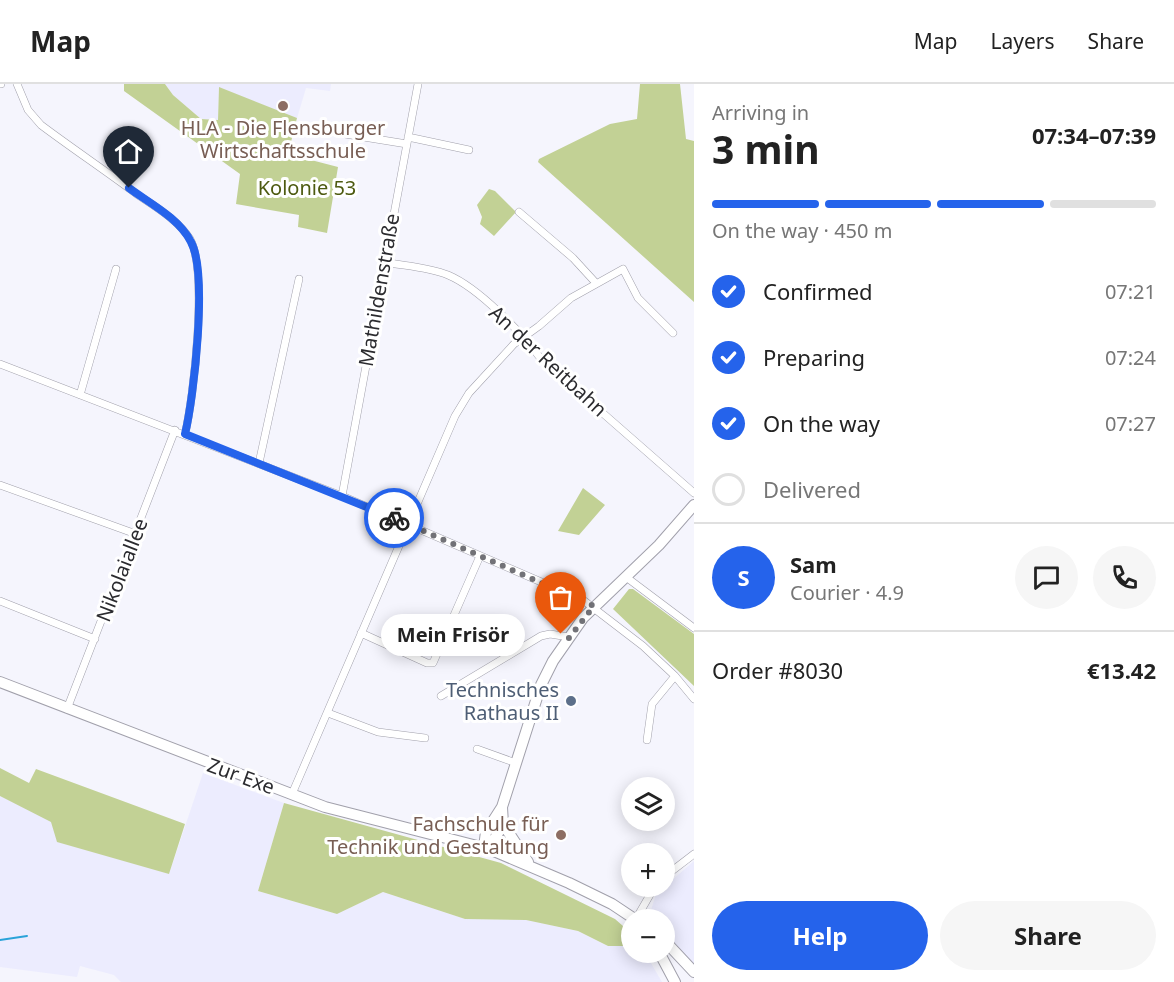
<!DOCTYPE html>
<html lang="en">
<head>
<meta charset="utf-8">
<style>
	:root { --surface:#fff; --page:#f6f6f6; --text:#222; --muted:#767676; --line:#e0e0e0; --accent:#2563eb }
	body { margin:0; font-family:"Noto Sans",sans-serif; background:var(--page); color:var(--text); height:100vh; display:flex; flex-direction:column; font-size:22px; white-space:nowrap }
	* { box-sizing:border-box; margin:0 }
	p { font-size:20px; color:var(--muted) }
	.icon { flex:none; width:33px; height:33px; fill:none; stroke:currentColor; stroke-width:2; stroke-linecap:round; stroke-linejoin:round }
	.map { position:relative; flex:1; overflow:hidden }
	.drawer { display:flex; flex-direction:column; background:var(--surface); width:480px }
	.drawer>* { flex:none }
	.controls { position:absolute; left:621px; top:693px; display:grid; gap:12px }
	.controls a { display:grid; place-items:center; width:54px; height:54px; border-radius:50%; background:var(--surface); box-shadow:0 3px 15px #0003; font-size:30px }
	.pin { position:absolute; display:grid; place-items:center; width:51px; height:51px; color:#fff; margin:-62px -26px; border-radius:50% 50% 50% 0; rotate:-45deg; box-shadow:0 0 6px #0007 }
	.pin .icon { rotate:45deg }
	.courier { position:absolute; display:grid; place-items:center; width:60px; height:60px; margin:-30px; border:4px solid #2563eb; border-radius:50%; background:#fff; color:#222; box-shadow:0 2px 8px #0007 }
	.bubble { position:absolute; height:42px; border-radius:21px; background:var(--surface); box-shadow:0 3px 15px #0003; font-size:20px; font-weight:700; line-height:42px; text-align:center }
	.headline em { font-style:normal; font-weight:700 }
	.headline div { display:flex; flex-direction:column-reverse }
	.headline { display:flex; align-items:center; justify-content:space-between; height:102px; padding:0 18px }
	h1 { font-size:39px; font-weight:700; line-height:45px }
	.bar { display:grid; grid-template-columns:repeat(4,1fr); gap:9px 6px; align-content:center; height:72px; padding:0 18px }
	.bar i { height:8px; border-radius:4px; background:var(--line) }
	.bar .active { background:var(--accent) }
	.bar p { grid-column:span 4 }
	.line { display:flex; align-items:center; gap:15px; padding:0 18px; border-top:2px solid var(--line) }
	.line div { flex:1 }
	.round { display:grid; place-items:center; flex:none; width:63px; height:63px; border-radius:32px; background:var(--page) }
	ol { padding:0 18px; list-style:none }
	li { display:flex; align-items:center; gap:18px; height:66px }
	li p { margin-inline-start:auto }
	li .icon { padding:6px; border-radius:50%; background:var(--accent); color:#fff; stroke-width:4 }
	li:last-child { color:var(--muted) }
	li i { width:33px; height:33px; border:3px solid var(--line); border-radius:50% }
	.action { display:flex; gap:12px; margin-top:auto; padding:12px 18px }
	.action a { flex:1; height:69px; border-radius:36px; background:var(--accent); color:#fff; font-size:24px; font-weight:700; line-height:69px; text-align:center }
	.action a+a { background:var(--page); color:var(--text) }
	header { display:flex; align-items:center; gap:36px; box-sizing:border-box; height:84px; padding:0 30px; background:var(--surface); border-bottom:2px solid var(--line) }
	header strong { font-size:28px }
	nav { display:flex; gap:33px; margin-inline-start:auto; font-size:21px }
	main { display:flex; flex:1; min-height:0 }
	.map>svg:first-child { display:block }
</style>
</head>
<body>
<header>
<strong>Map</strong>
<nav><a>Map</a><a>Layers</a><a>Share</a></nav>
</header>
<main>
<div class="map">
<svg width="694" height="898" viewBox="0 0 694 898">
	<rect width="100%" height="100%" fill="#f5f5fd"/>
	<path fill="#ececfe" d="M 165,0 L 331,0 L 330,7 L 306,4 L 297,34 L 219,4 L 218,37 L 201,35 L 173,11 Z
		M 203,689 L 284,719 L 258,807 L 337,830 L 383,808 L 465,835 L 526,836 L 578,847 L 608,862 L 631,862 L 632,868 L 645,869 L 662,898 L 121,898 L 114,891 L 80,882 L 77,893 L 0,883 L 0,712 L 169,790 Z
		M 694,777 L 694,881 L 665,851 L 664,836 L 649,833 L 656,810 Z"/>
	<path fill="#c2d195" d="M 124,0 L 165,0 L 173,11 L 201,35 L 218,36 L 219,3 L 297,34 L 288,70 L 338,83 L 327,149 L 298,143 L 299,131 L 236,120 L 240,90 L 124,7 Z
		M 640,0 L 680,0 L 686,55 L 694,57 L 694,218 L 538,78 L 539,75 L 610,40 L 637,35 Z
		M 489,105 L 495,107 L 516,128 L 494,152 L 480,140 L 482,133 L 477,121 Z
		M 583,404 L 605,421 L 579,451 L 558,447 Z
		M 629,505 L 633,505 L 694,550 L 694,602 L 613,525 Z
		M 0,684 L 29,699 L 36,685 L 185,740 L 169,790 L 57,758 L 51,738 L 0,712 Z
		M 284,719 L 501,779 L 615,835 L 631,849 L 631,862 L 608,862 L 578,847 L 526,836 L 465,835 L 383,808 L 337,830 L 258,807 Z"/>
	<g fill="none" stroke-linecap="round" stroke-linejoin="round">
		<path stroke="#2aa3d9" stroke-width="2" d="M 0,856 L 27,852"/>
		<g stroke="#a1a0ab" stroke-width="8">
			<path id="minor" d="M 0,0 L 1,0
				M 17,0 L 28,26 L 41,41 C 73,65 106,87 138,111 C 156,123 178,136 190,155 C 208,187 194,312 185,350
				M 345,50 L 407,60
				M 408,53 L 469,66
				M 519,128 L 573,174 L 595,198
				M 384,178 C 405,182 428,183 448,191 C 479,204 522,249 541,275 L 694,409
				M 0,280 L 342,412 L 583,516 L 643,562 L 675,592 L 694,615
				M 80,311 L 116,185
				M 259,379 L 299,195
				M 0,401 L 136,450
				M 342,412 L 418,0
				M 626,493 L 694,544
				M 0,517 L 95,555
				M 361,549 L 427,579 L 433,579 L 480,472
				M 441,612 L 541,552 L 550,550 L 569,553
				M 67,625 L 175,346
				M 328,629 L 378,648 L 425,654
				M 647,656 L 652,620 L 675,592
				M 477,665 L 516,679
				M 292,710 L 455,332 L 469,309 L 514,260 L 539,242 L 571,214 L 623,185 L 638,214 L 673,249
				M 664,793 L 694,770
				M 636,835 L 655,802"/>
		</g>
		<g stroke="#a1a0ab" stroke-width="12">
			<path id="secondary" d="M 0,598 L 325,723 L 489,765 L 569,799 L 612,820 L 636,836
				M 502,723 L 503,740 L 528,778
				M 484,763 L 486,748 L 502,723 L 541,601 L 553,577 L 583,534 L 659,461 L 694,421
				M 489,765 L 503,740
				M 664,856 L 694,888
				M 659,868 L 675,898"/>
		</g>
		<use href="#minor" stroke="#fff" stroke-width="7"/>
		<use href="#secondary" stroke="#fff" stroke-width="10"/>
	</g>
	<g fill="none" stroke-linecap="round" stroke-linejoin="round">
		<path stroke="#727277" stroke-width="6" stroke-dasharray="0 10.8" d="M 394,434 L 594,522 L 569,554 L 561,550"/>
		<path stroke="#2563eb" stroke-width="8" d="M 129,104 C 149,119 179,134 191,158 C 208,189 194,313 185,350 L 394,434"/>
	</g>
	<g fill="#8d6e63" stroke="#fff" stroke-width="2">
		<circle cx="283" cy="22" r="6"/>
		<circle cx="561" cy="751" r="6"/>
	</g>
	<circle fill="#5c6f8a" stroke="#fff" stroke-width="2" cx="571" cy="617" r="6"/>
	<g text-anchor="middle" stroke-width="6" stroke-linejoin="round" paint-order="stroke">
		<g font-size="20" fill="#785e54" stroke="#fff">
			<text x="283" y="51">HLA - Die Flensburger<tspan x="283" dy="23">Wirtschaftsschule</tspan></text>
			<text x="549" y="747" text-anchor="end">Fachschule für<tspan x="549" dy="23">Technik und Gestaltung</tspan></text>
		</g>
		<g font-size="20" fill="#4d5a10" stroke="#fff">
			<text x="307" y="111">Kolonie 53</text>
		</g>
		<g font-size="20" fill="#2b2b2f" stroke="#fff">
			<text transform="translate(379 206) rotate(-80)" y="7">Mathildenstraße</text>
			<text transform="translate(548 277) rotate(43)" y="7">An der Reitbahn</text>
			<text transform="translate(122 486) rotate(-69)" y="7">Nikolaiallee</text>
			<text transform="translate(241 692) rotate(20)" y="7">Zur Exe</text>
		</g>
		<g font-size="20" fill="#4e5e75" stroke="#fff" text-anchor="end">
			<text x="559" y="613">Technisches<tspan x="559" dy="23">Rathaus II</tspan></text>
		</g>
	</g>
</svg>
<div class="controls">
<a><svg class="icon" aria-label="layers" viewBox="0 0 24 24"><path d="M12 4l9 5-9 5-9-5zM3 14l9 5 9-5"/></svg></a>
<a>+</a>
<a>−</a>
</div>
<div class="pin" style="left:561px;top:550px;background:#ea580c"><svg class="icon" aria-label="bag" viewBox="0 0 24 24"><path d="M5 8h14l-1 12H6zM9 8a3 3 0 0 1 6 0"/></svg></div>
<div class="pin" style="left:129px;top:104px;background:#1f2937"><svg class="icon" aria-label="home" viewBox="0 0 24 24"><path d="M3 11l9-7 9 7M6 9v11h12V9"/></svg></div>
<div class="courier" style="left:394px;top:434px"><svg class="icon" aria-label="bike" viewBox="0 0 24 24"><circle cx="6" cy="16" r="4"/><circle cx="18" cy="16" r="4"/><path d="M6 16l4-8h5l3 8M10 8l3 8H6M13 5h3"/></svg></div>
<div class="bubble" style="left:381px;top:530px;width:144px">Mein Frisör</div>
</div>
<section class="drawer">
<div class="headline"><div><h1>3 min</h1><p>Arriving in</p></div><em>07:34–07:39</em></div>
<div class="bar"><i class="active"></i><i class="active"></i><i class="active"></i><i></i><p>On the way · 450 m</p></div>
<ol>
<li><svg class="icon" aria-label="check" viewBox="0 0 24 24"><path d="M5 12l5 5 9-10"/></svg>Confirmed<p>07:21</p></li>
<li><svg class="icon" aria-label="check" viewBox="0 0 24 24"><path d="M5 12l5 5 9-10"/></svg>Preparing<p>07:24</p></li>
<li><svg class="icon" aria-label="check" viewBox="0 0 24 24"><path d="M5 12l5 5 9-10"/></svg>On the way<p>07:27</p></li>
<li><i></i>Delivered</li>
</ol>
<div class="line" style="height:108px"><b class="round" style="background:var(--accent);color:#fff">S</b><div><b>Sam</b><p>Courier · 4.9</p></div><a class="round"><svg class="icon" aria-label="chat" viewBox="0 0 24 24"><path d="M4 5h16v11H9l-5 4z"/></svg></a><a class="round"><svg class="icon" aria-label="phone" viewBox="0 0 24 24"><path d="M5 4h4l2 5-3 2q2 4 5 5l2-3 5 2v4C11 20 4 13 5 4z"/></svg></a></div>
<div class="line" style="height:78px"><div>Order #8030</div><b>€13.42</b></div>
<div class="action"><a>Help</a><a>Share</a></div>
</section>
</main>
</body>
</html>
